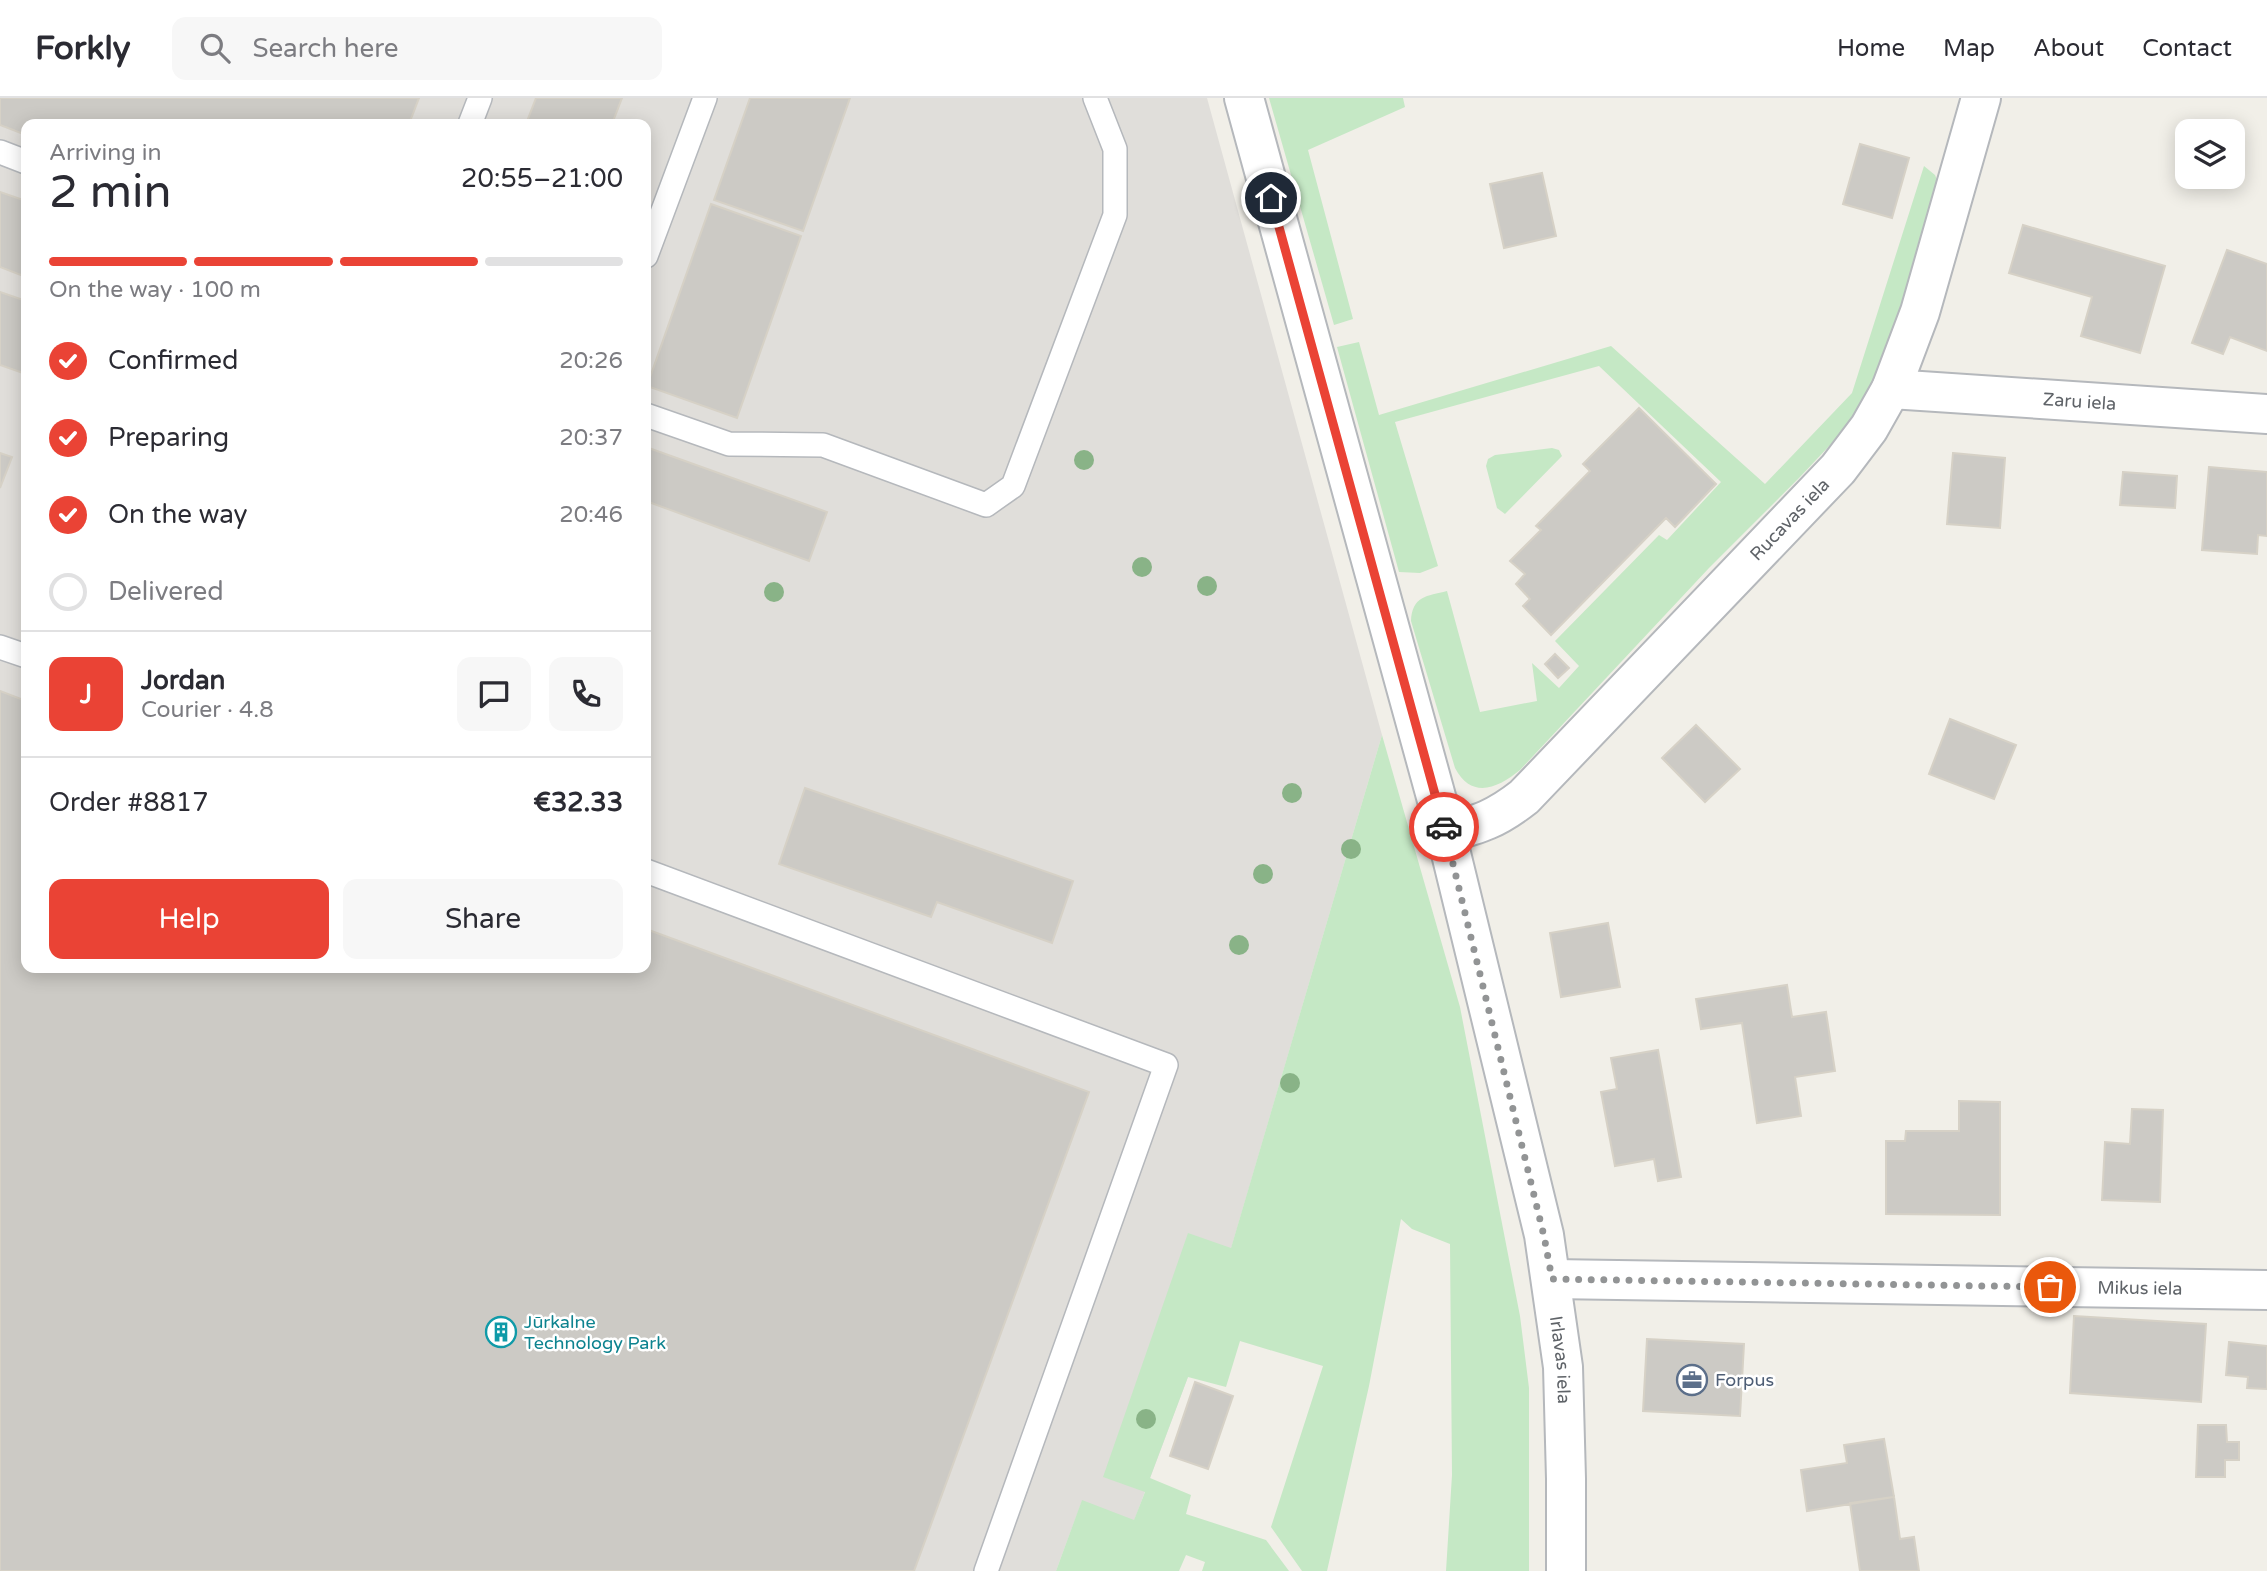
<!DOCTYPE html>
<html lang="en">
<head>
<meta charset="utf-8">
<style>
	:root { --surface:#fff; --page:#f7f7f7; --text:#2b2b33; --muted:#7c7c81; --line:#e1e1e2; --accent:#ea4335 }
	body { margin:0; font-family:"Varela Round",sans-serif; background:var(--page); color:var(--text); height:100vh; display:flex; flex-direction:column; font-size:26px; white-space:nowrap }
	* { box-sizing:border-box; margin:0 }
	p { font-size:23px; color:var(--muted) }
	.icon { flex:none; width:38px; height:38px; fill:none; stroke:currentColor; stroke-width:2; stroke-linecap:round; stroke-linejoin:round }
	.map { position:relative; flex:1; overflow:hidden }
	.details { position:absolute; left:21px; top:21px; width:630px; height:854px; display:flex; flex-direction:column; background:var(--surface); border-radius:14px; box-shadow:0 4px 18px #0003 }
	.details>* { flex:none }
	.controls { position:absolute; left:2175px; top:21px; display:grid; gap:14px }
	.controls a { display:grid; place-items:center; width:70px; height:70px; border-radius:14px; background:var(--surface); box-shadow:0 4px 18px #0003; font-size:35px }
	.pin { position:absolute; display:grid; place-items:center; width:60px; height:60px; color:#fff; margin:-30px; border:4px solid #fff; border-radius:50%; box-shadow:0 2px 7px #0007 }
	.courier { position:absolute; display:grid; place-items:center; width:70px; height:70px; margin:-35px; border:5px solid #ea4335; border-radius:50%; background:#fff; color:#222; box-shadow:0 2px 9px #0007 }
	.headline em { font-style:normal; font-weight:600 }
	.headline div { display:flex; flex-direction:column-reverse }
	.headline { display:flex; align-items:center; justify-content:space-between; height:119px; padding:0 28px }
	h1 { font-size:46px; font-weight:600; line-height:52px }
	.bar { display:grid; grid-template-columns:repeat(4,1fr); gap:10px 7px; align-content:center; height:84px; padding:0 28px }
	.bar i { height:9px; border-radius:5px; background:var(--line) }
	.bar .selected { background:var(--accent) }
	.bar p { grid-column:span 4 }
	.line { display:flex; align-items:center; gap:18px; padding:0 28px; border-top:2px solid var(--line) }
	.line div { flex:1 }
	.round { display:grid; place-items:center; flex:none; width:74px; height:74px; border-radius:14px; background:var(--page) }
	ol { padding:0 28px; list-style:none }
	li { display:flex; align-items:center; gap:21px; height:77px }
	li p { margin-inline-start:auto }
	li .icon { padding:7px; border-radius:50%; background:var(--accent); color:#fff; stroke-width:4 }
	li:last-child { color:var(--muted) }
	li i { width:38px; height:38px; border:4px solid var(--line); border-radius:50% }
	.button { display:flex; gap:14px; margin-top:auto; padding:14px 28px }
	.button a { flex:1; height:80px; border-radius:14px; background:var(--accent); color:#fff; font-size:28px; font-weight:600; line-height:80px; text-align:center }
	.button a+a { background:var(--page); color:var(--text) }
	header { display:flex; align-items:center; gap:42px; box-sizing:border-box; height:98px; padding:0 35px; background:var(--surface); border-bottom:2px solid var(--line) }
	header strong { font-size:33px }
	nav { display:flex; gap:38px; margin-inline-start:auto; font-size:24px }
	.search { width:490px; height:63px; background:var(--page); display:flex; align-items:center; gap:18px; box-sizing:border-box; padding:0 24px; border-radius:14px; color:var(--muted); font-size:26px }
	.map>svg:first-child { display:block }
</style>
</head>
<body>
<header>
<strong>Forkly</strong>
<div class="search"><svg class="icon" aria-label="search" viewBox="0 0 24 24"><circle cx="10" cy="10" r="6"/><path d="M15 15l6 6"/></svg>Search here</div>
<nav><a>Home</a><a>Map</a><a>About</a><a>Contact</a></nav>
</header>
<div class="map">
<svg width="2267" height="1473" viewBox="0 0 2267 1473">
	<rect width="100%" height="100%" fill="#f1efe8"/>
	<path fill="#e0deda" d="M 0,0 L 1207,0 L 1382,637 L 1213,1212 L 1134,1423 L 1082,1403 L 1056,1473 L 914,1473 L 1089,994 L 646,831 L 646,26 L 26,26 L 26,603 L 0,593 Z"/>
	<path fill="#c5e8c5" d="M 1269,0 L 1403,0 L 1405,9 L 1308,52 L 1353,221 L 1334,227 Z
		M 1924,68 L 1935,77 L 1940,89 L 1875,286 L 1849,327 L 1799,380 L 1709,470 L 1520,672 C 1498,690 1472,702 1455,670 L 1411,523 C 1412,498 1427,498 1447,493 L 1480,614 L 1537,603 L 1532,565 L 1559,590 L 1579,568 L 1555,543 L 1659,437 L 1667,442 L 1721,384 L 1599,268 L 1395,324 L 1438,468 L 1420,475 L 1399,474 L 1337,249 L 1359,244 L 1379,317 L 1611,248 L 1765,386 L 1852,295 Z
		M 1552,350 L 1559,352 L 1562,358 L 1505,416 L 1497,410 L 1486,368 L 1488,361 L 1495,357 Z
		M 1382,637 L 1460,909 L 1520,1218 L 1529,1290 L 1529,1473 L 1446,1473 L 1452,1377 L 1450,1146 L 1412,1131 L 1401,1121 L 1369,1288 L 1327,1473 L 1302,1473 L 1271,1429 L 1323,1268 L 1240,1243 L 1226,1289 L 1188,1279 L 1150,1380 L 1191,1397 L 1186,1416 L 1266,1442 L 1289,1473 L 1202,1473 L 1205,1464 L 1186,1457 L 1179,1473 L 1056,1473 L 1082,1402 L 1134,1422 L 1145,1394 L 1103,1379 L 1188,1135 L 1231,1150 Z"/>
	<path fill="#cccac5" stroke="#d6d1c6" stroke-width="2" d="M 0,0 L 419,0 L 409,26 L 26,26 L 26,37 L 0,27 Z
		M 536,0 L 622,0 L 612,26 L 526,26 Z
		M 750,0 L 850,0 L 803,133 L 714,102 Z
		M 1860,46 L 1909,60 L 1892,120 L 1843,106 Z
		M 1542,75 L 1556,138 L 1504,150 L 1490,86 Z
		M 0,94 L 26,103 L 26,179 L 0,169 Z
		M 711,106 L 801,138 L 737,320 L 647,288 Z
		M 2023,127 L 2165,168 L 2140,255 L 2081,238 L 2092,199 L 2009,175 Z
		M 2227,152 L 2267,166 L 2267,253 L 2230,239 L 2223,256 L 2192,245 Z
		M 0,194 L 26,203 L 26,276 L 0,267 Z
		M 1639,310 L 1716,386 L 1675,429 L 1666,420 L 1551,537 L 1523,508 L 1530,501 L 1516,486 L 1525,476 L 1510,463 L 1541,432 L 1536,428 L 1590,373 L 1583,366 Z
		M 646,349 L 827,414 L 809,463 L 646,403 Z
		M 0,355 L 12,359 L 0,390 Z
		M 1953,355 L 2005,360 L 2000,430 L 1947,426 Z
		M 2209,369 L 2267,374 L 2267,438 L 2258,437 L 2257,456 L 2202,452 Z
		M 2123,374 L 2177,378 L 2175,410 L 2120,407 Z
		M 1555,556 L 1569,570 L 1558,580 L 1545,566 Z
		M 0,593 L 26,603 L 26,870 L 646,870 L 646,831 L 1089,994 L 914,1473 L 0,1473 Z
		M 1950,621 L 2016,647 L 1994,701 L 1929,676 Z
		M 1696,627 L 1740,671 L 1705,704 L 1662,660 Z
		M 805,690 L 1073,783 L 1052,845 L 937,804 L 931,819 L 779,766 Z
		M 1608,825 L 1620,889 L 1561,899 L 1550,835 Z
		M 1787,887 L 1792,919 L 1826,914 L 1835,973 L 1795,979 L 1801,1018 L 1757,1025 L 1742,925 L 1701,931 L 1696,901 Z
		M 1658,952 L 1681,1079 L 1658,1083 L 1654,1061 L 1615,1068 L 1601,994 L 1617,991 L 1611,960 Z
		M 1959,1003 L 2000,1004 L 2000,1117 L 1886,1116 L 1886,1043 L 1905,1043 L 1906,1033 L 1959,1033 Z
		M 2132,1011 L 2163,1012 L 2160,1104 L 2102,1102 L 2105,1044 L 2130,1046 Z
		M 2074,1218 L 2206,1226 L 2201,1304 L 2070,1295 Z
		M 1647,1241 L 1744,1246 L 1740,1318 L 1643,1313 Z
		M 2229,1244 L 2267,1248 L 2267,1291 L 2247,1290 L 2248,1279 L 2226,1277 Z
		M 1195,1284 L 1233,1298 L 1208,1371 L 1170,1358 Z
		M 2198,1327 L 2226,1327 L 2227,1344 L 2239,1344 L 2239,1362 L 2225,1362 L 2225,1379 L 2196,1379 Z
		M 1884,1341 L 1894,1399 L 1807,1413 L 1801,1372 L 1847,1365 L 1844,1347 Z
		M 1894,1399 L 1900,1441 L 1914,1439 L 1919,1473 L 1860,1473 L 1850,1405 Z"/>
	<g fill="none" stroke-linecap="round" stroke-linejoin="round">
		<g stroke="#b5b8bc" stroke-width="26">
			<path id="service" d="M 470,26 L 480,0
				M 0,54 L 26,64
				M 646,158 L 705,0
				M 646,317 L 729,346 L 823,347 L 986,407 L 1013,388 L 1115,117 L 1115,51 L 1095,0
				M 0,549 L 26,558
				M 646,773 L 1166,967 L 986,1473"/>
		</g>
		<g stroke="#b5b8bc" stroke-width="42">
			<g id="minor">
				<path id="s1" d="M 1244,0 L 1446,735 L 1544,1137 L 1563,1269 L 1566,1381 L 1566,1473"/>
				<path id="s2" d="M 1891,291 L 2267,316"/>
				<path id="s3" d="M 1446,735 C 1480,726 1496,721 1524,699 L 1838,371 L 1869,330 L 1891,291 L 1920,214 L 1981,0"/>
				<path id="s4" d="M 1552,1181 L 2267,1192"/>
			</g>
		</g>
		<use href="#service" stroke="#fff" stroke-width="23"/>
		<use href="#minor" stroke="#fff" stroke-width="38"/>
	</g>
	<g fill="#89b387">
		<circle cx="1084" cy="362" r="10"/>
		<circle cx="1142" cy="469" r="10"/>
		<circle cx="1207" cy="488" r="10"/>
		<circle cx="774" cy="494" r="10"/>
		<circle cx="1292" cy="695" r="10"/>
		<circle cx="1351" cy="751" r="10"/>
		<circle cx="1263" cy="776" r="10"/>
		<circle cx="1239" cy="847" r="10"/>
		<circle cx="1290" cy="985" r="10"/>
		<circle cx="1146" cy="1321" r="10"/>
	</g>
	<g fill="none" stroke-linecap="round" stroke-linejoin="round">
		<path stroke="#929495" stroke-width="7" stroke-dasharray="0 12.6" d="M 1444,729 L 1544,1138 L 1552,1181 L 2050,1189"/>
		<path stroke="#ea4335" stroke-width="9" d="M 1271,100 L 1444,729"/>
	</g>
	<defs>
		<g id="building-ring" transform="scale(1.575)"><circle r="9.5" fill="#fff" stroke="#0f9aa8" stroke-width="1.5"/><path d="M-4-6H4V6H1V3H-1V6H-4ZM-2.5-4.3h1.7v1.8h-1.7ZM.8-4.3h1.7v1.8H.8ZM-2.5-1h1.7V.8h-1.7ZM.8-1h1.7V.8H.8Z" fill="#0f9aa8"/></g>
		<g id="office-ring" transform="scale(1.575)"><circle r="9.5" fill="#fff" stroke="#5c6f8a" stroke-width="1.5"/><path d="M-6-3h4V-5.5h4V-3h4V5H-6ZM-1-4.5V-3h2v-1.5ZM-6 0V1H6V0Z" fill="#5c6f8a"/></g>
	</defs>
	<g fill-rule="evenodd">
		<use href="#building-ring" x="501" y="1234"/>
		<use href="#office-ring" x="1692" y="1282"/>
	</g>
	<g text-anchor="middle" stroke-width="5" stroke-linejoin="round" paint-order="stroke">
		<g font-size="18" fill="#5f6368" stroke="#fff">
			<text dy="6" stroke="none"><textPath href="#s2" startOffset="189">Zaru iela</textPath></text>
			<text dy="6" stroke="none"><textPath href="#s3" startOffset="471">Rucavas iela</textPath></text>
			<text dy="6" stroke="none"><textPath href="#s4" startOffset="588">Mikus iela</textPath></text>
			<text dy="6" stroke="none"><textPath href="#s1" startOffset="1302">Irlavas iela</textPath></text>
		</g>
		<g font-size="18" fill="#0d838f" stroke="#fff" text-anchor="start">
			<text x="524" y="1230">Jūrkalne<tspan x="524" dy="21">Technology Park</tspan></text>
		</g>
		<g font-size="18" fill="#4e5e75" stroke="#fff" text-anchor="start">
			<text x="1715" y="1288">Forpus</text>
		</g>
	</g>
</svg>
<div class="controls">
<a><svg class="icon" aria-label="layers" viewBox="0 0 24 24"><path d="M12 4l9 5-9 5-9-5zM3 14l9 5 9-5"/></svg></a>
</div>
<div class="pin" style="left:2050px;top:1189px;background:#ea580c"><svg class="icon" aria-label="bag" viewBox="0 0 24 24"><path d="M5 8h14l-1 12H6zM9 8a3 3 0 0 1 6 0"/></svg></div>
<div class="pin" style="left:1271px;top:100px;background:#1f2937"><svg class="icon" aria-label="home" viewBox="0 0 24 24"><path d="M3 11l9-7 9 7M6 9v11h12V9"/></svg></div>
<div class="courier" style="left:1444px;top:729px"><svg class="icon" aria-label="car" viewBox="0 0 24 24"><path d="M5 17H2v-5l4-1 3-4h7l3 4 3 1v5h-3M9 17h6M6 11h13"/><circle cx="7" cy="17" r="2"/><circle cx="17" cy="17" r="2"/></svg></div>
<section class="details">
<div class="headline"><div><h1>2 min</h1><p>Arriving in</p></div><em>20:55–21:00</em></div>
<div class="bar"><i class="selected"></i><i class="selected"></i><i class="selected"></i><i></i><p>On the way · 100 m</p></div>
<ol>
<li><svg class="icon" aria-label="check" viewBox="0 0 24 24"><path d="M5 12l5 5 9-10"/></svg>Confirmed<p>20:26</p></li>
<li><svg class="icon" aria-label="check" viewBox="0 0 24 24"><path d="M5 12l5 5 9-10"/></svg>Preparing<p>20:37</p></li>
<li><svg class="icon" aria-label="check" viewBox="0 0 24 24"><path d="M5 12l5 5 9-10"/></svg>On the way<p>20:46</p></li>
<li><i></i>Delivered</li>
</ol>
<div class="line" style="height:126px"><b class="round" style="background:var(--accent);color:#fff">J</b><div><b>Jordan</b><p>Courier · 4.8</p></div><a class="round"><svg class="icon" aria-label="chat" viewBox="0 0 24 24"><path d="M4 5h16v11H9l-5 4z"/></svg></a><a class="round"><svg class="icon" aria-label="phone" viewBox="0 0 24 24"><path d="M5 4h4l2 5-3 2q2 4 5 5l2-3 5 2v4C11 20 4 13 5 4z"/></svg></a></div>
<div class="line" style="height:91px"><div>Order #8817</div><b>€32.33</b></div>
<div class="button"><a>Help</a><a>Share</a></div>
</section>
</div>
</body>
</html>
